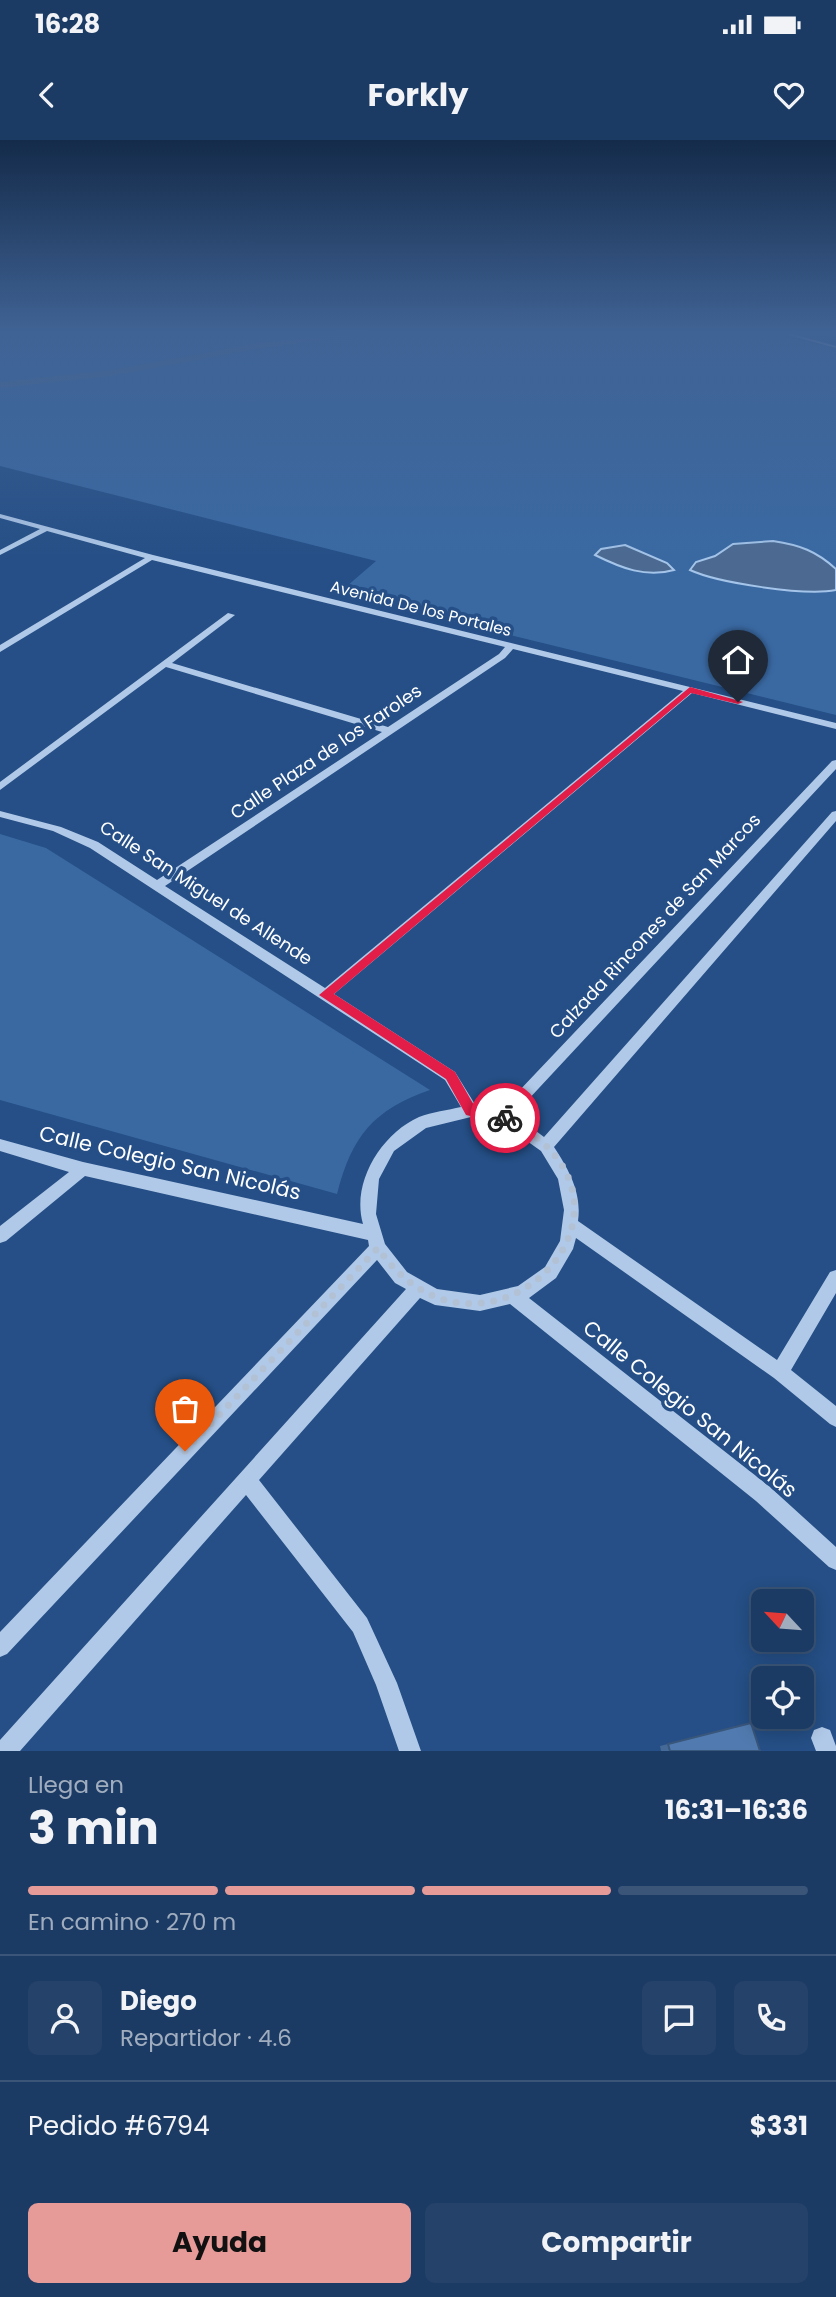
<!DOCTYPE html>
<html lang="es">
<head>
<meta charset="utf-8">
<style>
	:root { --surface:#1c3b64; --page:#25426a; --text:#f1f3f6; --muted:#a0adbf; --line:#3a5578; --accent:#e69b98 }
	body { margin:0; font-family:Poppins,sans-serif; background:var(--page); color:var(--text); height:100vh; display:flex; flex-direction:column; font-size:26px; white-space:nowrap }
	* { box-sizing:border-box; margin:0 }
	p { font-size:23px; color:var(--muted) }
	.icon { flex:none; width:38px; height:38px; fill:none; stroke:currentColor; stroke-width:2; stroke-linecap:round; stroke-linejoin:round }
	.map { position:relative; height:1611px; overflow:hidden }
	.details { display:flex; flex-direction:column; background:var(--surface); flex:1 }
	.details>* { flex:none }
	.needle { width:46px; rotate:296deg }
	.fabs { position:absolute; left:751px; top:1449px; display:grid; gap:14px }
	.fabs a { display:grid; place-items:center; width:63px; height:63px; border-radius:10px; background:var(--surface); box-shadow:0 4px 18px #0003,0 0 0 2px var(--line); font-size:35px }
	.pin { position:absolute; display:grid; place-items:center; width:60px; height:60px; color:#fff; margin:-72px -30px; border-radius:50% 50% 50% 0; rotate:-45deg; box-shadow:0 0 7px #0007 }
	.pin .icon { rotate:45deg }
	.courier { position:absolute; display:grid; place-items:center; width:70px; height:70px; margin:-35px; border:5px solid #e11d48; border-radius:50%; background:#fff; color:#222; box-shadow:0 2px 9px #0007 }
	.headline em { font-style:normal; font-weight:700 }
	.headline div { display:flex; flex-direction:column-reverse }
	.headline { display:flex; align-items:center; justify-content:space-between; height:119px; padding:0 28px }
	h1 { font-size:46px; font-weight:700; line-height:52px }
	.bar { display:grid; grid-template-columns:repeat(4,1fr); gap:10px 7px; align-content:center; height:84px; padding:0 28px }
	.bar i { height:9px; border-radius:5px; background:var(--line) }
	.bar .active { background:var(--accent) }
	.bar p { grid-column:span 4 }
	.line { display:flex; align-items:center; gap:18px; padding:0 28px; border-top:2px solid var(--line) }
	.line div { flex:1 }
	.round { display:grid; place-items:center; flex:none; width:74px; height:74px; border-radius:10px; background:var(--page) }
	.button { display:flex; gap:14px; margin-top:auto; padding:14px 28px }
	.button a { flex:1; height:80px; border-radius:10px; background:var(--accent); color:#111; font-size:28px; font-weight:700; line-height:80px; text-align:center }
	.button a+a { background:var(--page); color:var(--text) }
	.status { display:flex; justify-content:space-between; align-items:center; height:49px; padding:0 35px; background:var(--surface); direction:ltr }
	.status svg { height:19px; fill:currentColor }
	header { display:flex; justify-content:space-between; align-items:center; height:91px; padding:0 28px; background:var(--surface); font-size:32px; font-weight:700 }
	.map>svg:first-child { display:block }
</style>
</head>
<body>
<div class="status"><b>16:28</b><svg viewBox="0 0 49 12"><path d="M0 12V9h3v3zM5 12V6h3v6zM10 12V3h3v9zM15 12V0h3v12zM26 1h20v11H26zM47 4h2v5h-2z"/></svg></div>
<header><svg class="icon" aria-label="back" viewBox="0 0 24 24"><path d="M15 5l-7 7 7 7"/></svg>Forkly<svg class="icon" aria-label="heart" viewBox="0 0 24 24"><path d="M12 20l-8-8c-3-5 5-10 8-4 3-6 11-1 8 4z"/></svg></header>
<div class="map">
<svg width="836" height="1611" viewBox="0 0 836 1611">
	<rect width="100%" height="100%" fill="#254f86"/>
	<path fill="#3a69a2" d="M 0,193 L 790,193 L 784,197 L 836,208 L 836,575 L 339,453 L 376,421 L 0,326 Z
		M 0,694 L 46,708 L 430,950 C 373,970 352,996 337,1054 L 0,960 Z"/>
	<path fill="#4c6a91" stroke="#a4c4e9" stroke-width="2" d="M 773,401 C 800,405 816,411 836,429 L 836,450 C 805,456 718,443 690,430 L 696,422 L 715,416 L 733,404 Z
		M 625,405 L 667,423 L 674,430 C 646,438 621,428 595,415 L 601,409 Z"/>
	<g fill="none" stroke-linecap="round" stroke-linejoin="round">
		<path fill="#4c6a91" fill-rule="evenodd" d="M 347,193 L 380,193 L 257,209 L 111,236 L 0,248 L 0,242 L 111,230 L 257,203 Z"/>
		<path fill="#b0c9e8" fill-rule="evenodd" d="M 780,193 L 789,193 L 836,206 L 836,208 Z
			M 0,374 L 153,415 L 836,583 L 836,589 L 692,553 L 334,854 L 455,932 L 476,966 L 498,973 L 832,621 L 836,620 L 836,629 L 512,977 L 520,979 L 544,997 L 832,672 L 836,671 L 836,681 L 554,1007 C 569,1030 582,1053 578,1081 L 777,1220 L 830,1132 L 836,1130 L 836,1153 L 791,1230 L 836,1266 L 836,1287 L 830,1284 L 774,1238 L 576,1098 L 573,1109 L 556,1138 L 529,1158 L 770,1347 L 836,1407 L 836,1430 L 829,1427 L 756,1361 L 510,1164 L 480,1171 L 435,1165 L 420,1158 L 259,1340 L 367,1478 L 397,1543 L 421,1611 L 399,1611 L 376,1545 L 353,1492 L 246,1355 L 20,1611 L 0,1611 L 0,1600 L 406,1149 L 395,1143 L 377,1120 L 7,1514 L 0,1517 L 0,1492 L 369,1106 L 368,1100 L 85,1036 L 6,1101 L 0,1103 L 0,1086 L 69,1032 L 0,1011 L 0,999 L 83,1022 L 363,1084 C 351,1043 381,994 419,977 C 432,972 448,970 461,967 L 445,940 L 90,708 L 53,691 L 0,677 L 0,671 L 61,687 L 98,702 L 157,740 L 382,592 L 166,527 L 0,650 L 0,642 L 228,473 L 235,475 L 172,523 L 388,587 L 499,514 L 505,507 L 152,420 L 0,512 L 0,505 L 145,418 L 47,391 L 0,415 L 0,410 L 40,389 L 0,378 ZM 513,509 L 683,551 L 325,848 L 165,746 L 505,518 ZM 471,977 L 510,989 L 541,1011 L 558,1039 L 564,1070 L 560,1101 L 545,1127 L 518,1146 L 480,1155 L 437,1149 L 407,1132 L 385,1104 L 376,1074 L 379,1039 L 394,1011 L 426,988 Z
			M 822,1587 L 830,1590 L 836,1606 L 836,1611 L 816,1611 L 811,1598 L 814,1590 Z"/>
	</g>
	<path fill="#466a97" d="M 751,1583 L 760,1611 L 661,1611 L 660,1606 Z"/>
	<path fill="#517bb0" stroke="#39567b" stroke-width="2" d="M 751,1583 L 760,1611 L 670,1611 L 668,1604 Z"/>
	<linearGradient id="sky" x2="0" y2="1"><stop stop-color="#142b4a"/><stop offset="0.46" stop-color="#406395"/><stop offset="1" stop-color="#406395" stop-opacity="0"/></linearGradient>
	<rect width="836" height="419" fill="url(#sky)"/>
	<path fill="#e11d48" d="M 690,547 L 743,562 L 738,564 L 691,553 L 334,854 L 455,932 L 475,967 L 505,973 L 512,978 L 505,984 L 466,975 L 446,939 L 319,855 Z"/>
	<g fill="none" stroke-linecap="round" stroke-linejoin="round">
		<path stroke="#b3c1d5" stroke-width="7" stroke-dasharray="0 12.6" d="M 185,1311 L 378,1108 C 481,1259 680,1064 505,978"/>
	</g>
	<g text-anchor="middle" stroke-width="7" stroke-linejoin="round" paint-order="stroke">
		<g font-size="16" fill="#fff" stroke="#254f86">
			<text transform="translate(421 468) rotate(14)" y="6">Avenida De los Portales</text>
		</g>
		<g font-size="18" fill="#fff" stroke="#254f86">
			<text transform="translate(326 612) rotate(-34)" y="6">Calle Plaza de los Faroles</text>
			<text transform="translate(206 753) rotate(33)" y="6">Calle San Miguel de Allende</text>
			<text transform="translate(655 786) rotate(-47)" y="6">Calzada Rincones de San Marcos</text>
		</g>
		<g font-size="21" fill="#fff" stroke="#254f86">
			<text transform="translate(170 1023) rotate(13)" y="7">Calle Colegio San Nicolás</text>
			<text transform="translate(690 1269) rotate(39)" y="7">Calle Colegio San Nicolás</text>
		</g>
	</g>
</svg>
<div class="fabs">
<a><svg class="needle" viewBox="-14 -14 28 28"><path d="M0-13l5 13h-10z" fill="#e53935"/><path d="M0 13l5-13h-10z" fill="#a0adbf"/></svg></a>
<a><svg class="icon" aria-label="locate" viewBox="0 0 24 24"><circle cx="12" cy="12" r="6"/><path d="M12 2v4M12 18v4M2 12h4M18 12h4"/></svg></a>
</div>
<div class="pin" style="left:185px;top:1311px;background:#ea580c"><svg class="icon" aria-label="bag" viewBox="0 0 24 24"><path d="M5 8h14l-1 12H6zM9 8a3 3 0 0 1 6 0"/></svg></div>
<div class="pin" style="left:738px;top:562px;background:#1f2937"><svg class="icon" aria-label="home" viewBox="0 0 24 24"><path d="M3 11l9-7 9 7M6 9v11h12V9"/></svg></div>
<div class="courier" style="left:505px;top:978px"><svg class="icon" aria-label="bike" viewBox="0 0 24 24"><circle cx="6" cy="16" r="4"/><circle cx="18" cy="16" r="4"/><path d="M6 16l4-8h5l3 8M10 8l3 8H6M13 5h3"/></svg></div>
</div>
<section class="details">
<div class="headline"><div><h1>3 min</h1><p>Llega en</p></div><em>16:31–16:36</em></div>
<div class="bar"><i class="active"></i><i class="active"></i><i class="active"></i><i></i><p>En camino · 270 m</p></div>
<div class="line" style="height:126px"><a class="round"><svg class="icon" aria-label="person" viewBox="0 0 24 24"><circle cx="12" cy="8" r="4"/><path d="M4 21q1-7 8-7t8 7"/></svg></a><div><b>Diego</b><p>Repartidor · 4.6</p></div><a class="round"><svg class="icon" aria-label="chat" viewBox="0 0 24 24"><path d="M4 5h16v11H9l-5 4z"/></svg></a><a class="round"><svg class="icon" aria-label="phone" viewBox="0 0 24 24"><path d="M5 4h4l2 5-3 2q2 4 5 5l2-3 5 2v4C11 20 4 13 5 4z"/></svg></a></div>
<div class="line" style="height:91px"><div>Pedido #6794</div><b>$331</b></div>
<div class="button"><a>Ayuda</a><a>Compartir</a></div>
</section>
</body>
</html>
